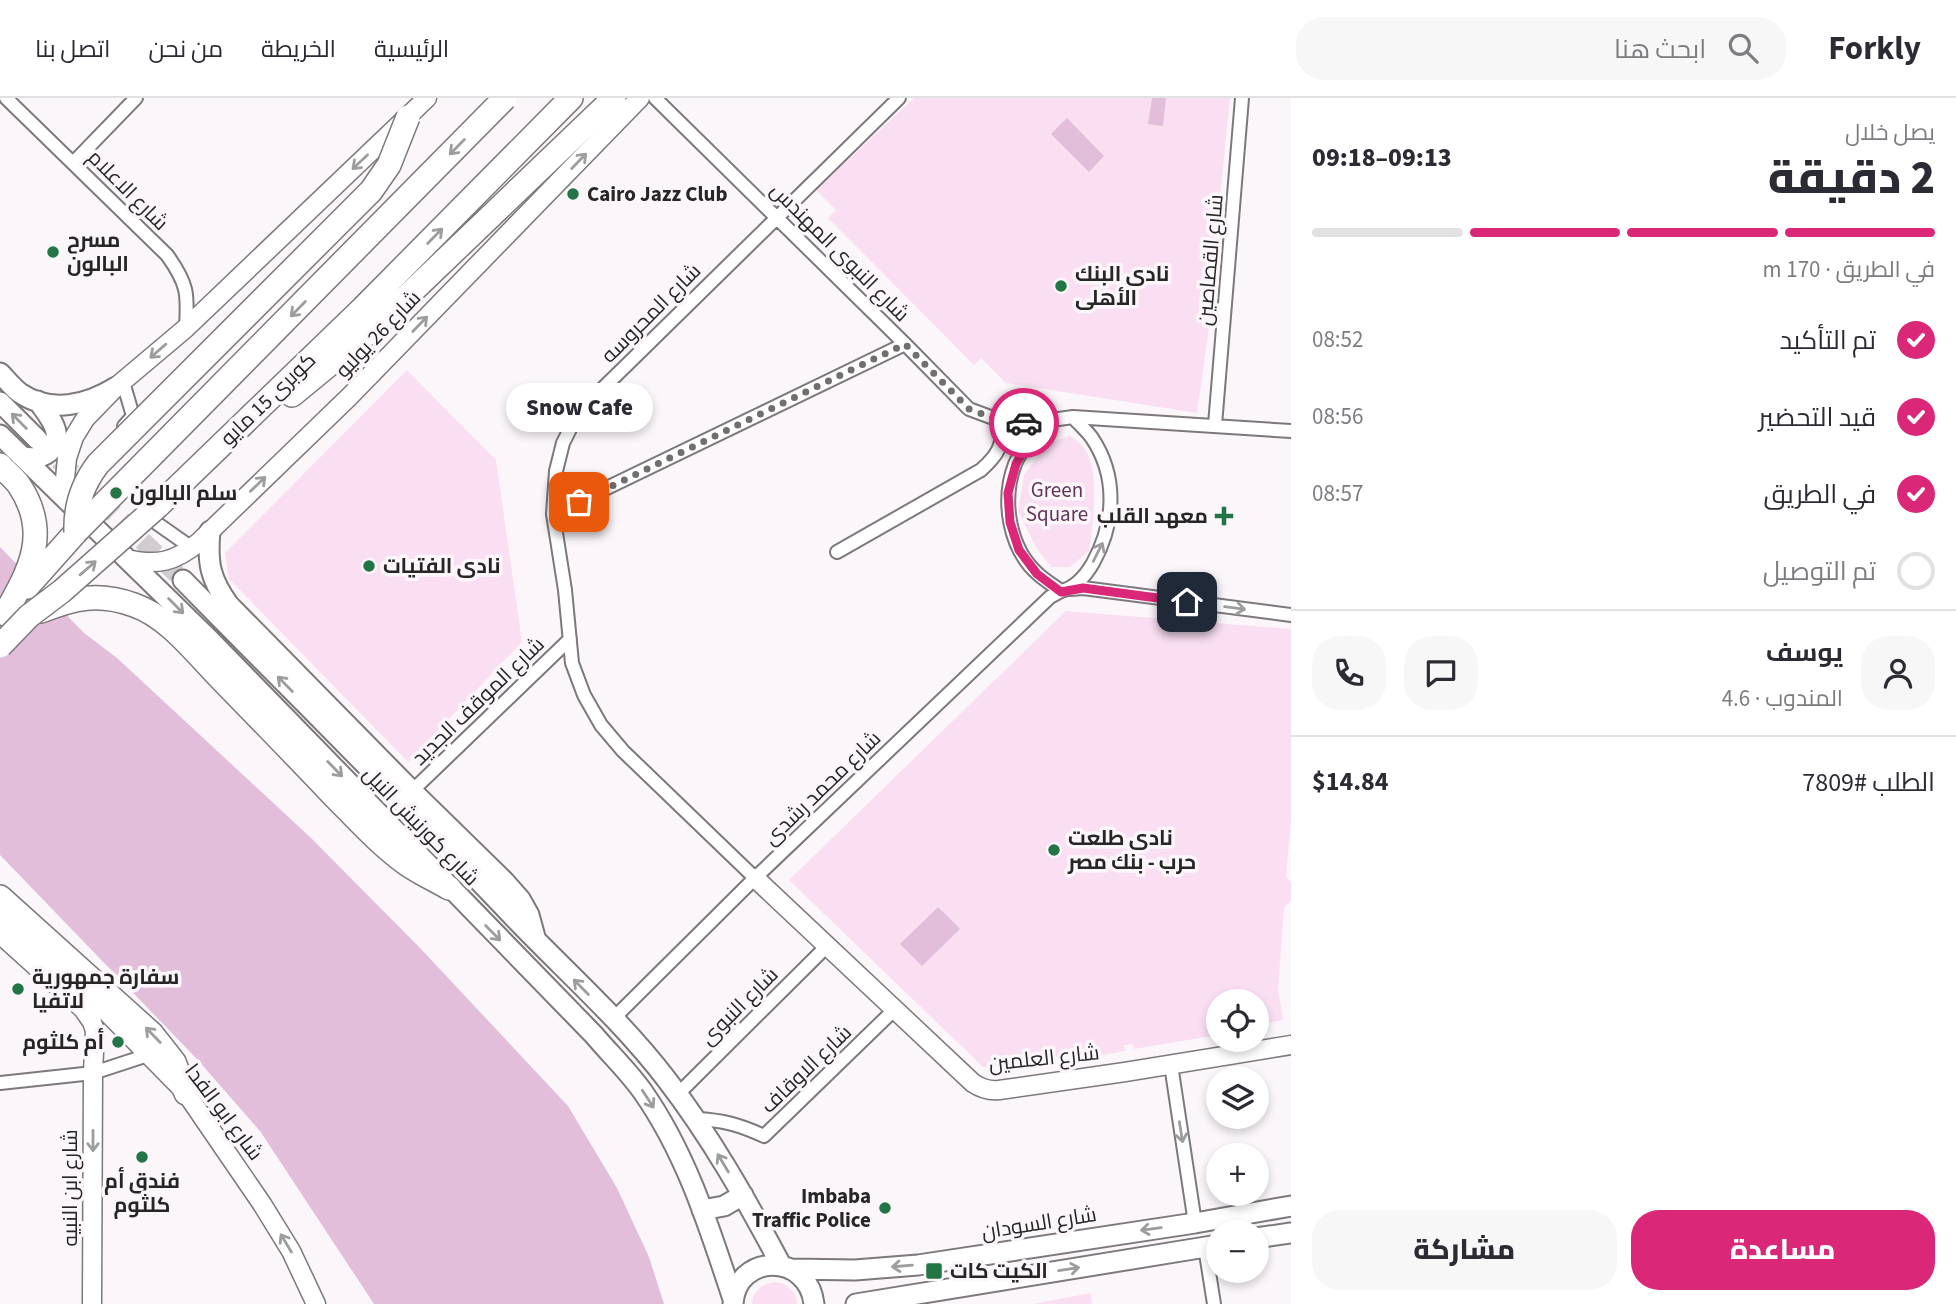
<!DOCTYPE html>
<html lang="ar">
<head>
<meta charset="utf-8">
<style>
	:root { --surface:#fff; --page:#f7f7f7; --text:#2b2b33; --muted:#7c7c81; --line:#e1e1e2; --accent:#db2777 }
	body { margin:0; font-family:"Source Sans 3",Cairo,sans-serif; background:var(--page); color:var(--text); direction:rtl; height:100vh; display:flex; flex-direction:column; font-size:26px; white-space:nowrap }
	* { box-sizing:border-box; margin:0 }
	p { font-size:23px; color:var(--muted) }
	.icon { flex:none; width:38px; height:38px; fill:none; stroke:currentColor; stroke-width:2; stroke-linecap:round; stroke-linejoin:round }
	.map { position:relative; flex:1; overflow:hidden; direction:ltr }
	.sheet { display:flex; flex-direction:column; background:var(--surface); width:665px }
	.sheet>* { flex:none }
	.controls { position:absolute; left:1206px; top:891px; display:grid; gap:14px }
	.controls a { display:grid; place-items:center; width:63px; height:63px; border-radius:50%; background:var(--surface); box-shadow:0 4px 10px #0003; font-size:35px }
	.pin { position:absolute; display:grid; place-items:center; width:60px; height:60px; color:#fff; margin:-30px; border-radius:14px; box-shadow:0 4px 10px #0006 }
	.courier { position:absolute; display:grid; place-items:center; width:70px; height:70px; margin:-35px; border:5px solid #db2777; border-radius:50%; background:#fff; color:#222; box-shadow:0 2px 9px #0007 }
	.bubble { position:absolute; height:49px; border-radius:24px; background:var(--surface); box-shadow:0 4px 10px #0003; font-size:23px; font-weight:800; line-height:49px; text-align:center; direction:rtl }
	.headline em { font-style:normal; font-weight:800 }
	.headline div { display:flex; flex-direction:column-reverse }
	.headline { display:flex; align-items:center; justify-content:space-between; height:119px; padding:0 21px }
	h1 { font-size:46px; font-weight:800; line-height:52px }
	.bar { display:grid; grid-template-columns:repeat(4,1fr); gap:10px 7px; align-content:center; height:84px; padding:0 21px }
	.bar i { height:9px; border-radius:5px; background:var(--line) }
	.bar .active { background:var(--accent) }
	.bar p { grid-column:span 4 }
	.line { display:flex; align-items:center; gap:18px; padding:0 21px; border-top:2px solid var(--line) }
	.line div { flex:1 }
	.round { display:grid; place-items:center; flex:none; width:74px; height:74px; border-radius:28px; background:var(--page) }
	ol { padding:0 21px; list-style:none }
	li { display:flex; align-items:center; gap:21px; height:77px }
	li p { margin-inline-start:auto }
	li .icon { padding:7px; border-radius:50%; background:var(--accent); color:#fff; stroke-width:4 }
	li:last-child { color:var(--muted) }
	li i { width:38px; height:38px; border:4px solid var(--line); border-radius:50% }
	.button { display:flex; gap:14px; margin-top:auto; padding:14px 21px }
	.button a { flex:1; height:80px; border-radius:28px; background:var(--accent); color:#fff; font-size:28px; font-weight:800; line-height:80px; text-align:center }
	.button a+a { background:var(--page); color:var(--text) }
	header { display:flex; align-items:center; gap:42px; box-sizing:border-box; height:98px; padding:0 35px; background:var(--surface); border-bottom:2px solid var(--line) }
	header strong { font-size:33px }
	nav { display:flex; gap:38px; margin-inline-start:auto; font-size:24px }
	.search { width:490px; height:63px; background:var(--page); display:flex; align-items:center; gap:18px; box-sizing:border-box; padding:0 24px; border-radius:28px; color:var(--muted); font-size:26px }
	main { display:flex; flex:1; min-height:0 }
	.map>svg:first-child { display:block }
</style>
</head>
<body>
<header>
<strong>Forkly</strong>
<div class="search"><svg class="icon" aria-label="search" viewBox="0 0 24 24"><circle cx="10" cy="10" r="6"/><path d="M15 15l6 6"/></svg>ابحث هنا</div>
<nav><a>الرئيسية</a><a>الخريطة</a><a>من نحن</a><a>اتصل بنا</a></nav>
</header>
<main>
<section class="sheet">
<div class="headline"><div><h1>2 دقيقة</h1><p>يصل خلال</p></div><em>09:13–09:18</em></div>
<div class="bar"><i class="active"></i><i class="active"></i><i class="active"></i><i></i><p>في الطريق · 170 m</p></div>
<ol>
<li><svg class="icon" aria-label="check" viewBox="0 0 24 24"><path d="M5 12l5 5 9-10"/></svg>تم التأكيد<p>08:52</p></li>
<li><svg class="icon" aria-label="check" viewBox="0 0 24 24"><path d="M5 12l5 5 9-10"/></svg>قيد التحضير<p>08:56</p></li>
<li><svg class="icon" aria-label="check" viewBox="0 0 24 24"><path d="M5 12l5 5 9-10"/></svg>في الطريق<p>08:57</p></li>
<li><i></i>تم التوصيل</li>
</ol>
<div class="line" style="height:126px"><a class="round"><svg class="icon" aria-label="person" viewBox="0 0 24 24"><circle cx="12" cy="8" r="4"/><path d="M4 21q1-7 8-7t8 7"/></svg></a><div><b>يوسف</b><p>المندوب · 4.6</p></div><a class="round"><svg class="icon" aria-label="chat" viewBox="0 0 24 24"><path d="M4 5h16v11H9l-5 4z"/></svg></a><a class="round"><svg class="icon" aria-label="phone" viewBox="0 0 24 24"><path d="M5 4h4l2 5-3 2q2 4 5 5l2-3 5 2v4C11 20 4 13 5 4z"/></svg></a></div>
<div class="line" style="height:91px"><div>الطلب #7809</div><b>$14.84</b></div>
<div class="button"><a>مساعدة</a><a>مشاركة</a></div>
</section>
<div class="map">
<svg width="1291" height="1206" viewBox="0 0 1291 1206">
	<rect width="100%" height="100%" fill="#fbf6fa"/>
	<path fill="#fadff3" d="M 914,0 L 1230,0 L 1213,169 L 1215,170 L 1211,212 L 1208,212 L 1207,230 L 1209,230 L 1197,315 L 1006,285 L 981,260 L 974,267 L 828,120 L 836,112 L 816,92 Z
		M 407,272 L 496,362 L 522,544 L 408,664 L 229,481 L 225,455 Z
		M 1070,337 C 1075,342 1083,347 1086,353 C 1100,377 1093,426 1089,453 L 1070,469 L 1051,469 L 1036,449 L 1018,413 L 1024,377 L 1045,348 Z
		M 1066,513 L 1291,531 L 1291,723 L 1286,779 L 1291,784 L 1291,802 L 1284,810 L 1278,891 L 1283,922 L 1257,927 L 1256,903 L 1218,903 L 1218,937 L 1134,951 L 1133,946 L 1124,947 L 1125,953 L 1075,962 L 1073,955 L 983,969 L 789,782 Z
		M 774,1184 C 787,1185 796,1192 797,1206 L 752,1206 C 753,1193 762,1186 774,1184 Z
		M 1091,1195 L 1092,1206 L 1033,1206 Z"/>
	<path fill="#e2beda" d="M 1152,0 L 1166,0 L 1163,28 L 1148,26 Z
		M 1067,20 L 1104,58 L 1089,74 L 1051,36 Z
		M 0,449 L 84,535 L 117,560 L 311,740 L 421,851 L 568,1008 L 617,1090 L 649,1159 L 664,1206 L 374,1206 L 260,1033 L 196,960 L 0,757 Z
		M 938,809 L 960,831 L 922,868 L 900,846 Z"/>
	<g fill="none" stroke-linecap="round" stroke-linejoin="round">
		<path stroke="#d1ccd0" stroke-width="19" stroke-dasharray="19 10" stroke-linecap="butt" d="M 38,342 L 183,482"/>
		<g stroke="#7d787c" stroke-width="16">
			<path id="street" d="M 6,0 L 167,157 C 188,186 188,196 186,230
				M 655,0 L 905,246 L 969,311 L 1004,324 L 1030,325 L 1073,319 C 1079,326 1087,333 1092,340 C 1118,379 1115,425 1093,465 C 1086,477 1075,490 1061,493 C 1054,488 1046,483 1039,477 C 1009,451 1001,403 1015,366 C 1023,347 1038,334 1053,321
				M 74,64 L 136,0
				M 123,284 L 133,318 L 124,328
				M 1073,319 L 1291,333
				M 1215,327 L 1242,0
				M 553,416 L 905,246
				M 155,424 L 192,450
				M 837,454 L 981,372 C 999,356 1002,348 1004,324
				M 1070,491 L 1083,490 L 1291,517
				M 412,693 L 570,541
				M 755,780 L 623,653 L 601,627 L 584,597 L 572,565 L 565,492 L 553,416 L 556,373 L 563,345 L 576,319 L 595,298 L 899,0
				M 613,921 L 755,780 L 1050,499 L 1061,493
				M 1171,967 L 1195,1125
				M 0,985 L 93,975 L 148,957
				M 678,996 L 827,848
				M 696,1021 C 723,1022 740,1027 764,1038 L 895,911
				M 1205,1149 L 1214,1206"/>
		</g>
		<g stroke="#7d787c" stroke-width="21">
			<path id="secondary" d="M 67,403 L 65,381 L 67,360 L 74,339 L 85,321 L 116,289 L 186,230 L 427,0
				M 127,461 C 157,468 175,464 199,444 L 349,299 L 640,0
				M 755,780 L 973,985 C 982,991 989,993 999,992 L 1125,974 L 1291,947
				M 0,819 L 84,891 L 186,995 L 262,1106 L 291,1153 L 316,1206
				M 0,836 L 83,911 L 92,924 L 95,933 L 93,975 L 92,1206"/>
		</g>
		<g stroke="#7d787c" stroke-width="23">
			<path id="primary" d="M 0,275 C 6,281 13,290 20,295 C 51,316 87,307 116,289
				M 0,304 L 38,342
				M 0,337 L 210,542 L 594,937 C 610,956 629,974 643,994 C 687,1057 709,1129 733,1201
				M 21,358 C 38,363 59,356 56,334 C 54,323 44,312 38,303
				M 210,433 C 207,465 210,481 229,507 L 412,693 L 505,784 L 520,801 L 529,817 L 535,839
				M 183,482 C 290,591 398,698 503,808 C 557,866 619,919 667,982 C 711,1039 747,1103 781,1167
				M 702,1112 L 724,1108 L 743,1097
				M 1256,1140 L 1291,1135
				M 792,1171 L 855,1172 L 918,1167 L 1195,1125 L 1291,1108
				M 733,1206 C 736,1155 808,1154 814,1206
				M 856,1206 L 1218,1147"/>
		</g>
		<g stroke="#7d787c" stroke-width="26">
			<path id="highway" d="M 292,297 L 376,228 L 614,0
				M 0,367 C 6,374 14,380 19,387 C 51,435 30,472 5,516
				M 158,408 L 363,210 L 571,0
				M 27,489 L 76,434
				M 41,513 C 74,500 98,494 134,507 C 169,519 196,556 222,582 C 259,620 296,658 333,697 C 356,720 380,747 407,766 C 420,775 435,782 449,790
				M 0,799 L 152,936 L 174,964 L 186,995"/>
		</g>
		<use href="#street" stroke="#fff" stroke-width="12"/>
		<use href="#secondary" stroke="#fff" stroke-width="18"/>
		<use href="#primary" stroke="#fff" stroke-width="19"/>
		<use href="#highway" stroke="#fff" stroke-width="23"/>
		<g stroke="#7d787c" stroke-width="26" stroke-linecap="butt">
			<path id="highway-bridge" d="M 76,434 L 505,0
				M 76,434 C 75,408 82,387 98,366 L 371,93 L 389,67 L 408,19
				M 0,548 L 29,518 L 62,493 L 158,408"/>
		</g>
		<use href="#highway-bridge" stroke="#fff" stroke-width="23"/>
	</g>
	<defs><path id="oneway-shaft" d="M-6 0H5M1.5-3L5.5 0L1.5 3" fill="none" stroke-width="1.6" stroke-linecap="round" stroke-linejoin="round" transform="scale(1.75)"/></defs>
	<g stroke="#9e9d9d">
		<use href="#oneway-shaft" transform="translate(457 49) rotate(135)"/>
		<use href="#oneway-shaft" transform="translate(579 63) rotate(-46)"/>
		<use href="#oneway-shaft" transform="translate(360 64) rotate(137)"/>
		<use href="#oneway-shaft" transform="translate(435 138) rotate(-45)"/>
		<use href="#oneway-shaft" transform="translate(298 211) rotate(135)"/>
		<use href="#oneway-shaft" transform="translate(420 226) rotate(-46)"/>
		<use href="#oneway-shaft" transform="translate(158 253) rotate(139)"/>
		<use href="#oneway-shaft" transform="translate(19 323) rotate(-135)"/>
		<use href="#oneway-shaft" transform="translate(258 386) rotate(-44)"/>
		<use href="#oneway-shaft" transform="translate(1098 454) rotate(-63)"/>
		<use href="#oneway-shaft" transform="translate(88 470) rotate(-41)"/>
		<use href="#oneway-shaft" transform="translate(176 508) rotate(45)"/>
		<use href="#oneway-shaft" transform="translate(1235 510) rotate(7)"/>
		<use href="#oneway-shaft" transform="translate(285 586) rotate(-135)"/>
		<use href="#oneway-shaft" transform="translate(335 671) rotate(46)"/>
		<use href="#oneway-shaft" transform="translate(493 835) rotate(45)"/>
		<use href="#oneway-shaft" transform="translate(581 889) rotate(-135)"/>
		<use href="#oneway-shaft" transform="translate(153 937) rotate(-134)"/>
		<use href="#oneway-shaft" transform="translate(648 1001) rotate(57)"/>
		<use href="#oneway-shaft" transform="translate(1181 1034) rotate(81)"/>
		<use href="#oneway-shaft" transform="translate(93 1043) rotate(90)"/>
		<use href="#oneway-shaft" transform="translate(723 1065) rotate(-121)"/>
		<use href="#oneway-shaft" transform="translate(1151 1131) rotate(172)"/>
		<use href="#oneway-shaft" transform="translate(286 1145) rotate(-121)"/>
		<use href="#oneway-shaft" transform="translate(902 1168) rotate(175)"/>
		<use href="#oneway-shaft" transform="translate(1069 1171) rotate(-9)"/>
	</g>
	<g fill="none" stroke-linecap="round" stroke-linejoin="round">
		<path stroke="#716e70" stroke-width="7" stroke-dasharray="0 12.6" d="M 579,404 L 905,246 L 969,311 L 1004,324 L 1024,325"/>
		<path stroke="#db2777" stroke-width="9" d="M 1024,325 L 1054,321 L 1031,340 L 1016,366 L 1008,395 L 1010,424 L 1019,452 L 1037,476 L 1061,494 L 1083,490 L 1187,504"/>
	</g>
	<g fill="#247546" stroke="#fbf6fa" stroke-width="2.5">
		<circle cx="573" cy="96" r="7"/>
		<circle cx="53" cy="154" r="7"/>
		<circle cx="1061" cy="188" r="7"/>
		<circle cx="116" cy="395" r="7"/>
		<path d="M1220.5 407.5h7v7h7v7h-7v7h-7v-7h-7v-7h7z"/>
		<circle cx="369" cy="468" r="7"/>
		<circle cx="1054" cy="752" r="7"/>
		<circle cx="18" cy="891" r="7"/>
		<circle cx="118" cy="944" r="7"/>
		<circle cx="142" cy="1059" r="7"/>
		<circle cx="885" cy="1110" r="7"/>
		<rect x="925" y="1164" width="18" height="18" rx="3.5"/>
	</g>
	<g text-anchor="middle" stroke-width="7" stroke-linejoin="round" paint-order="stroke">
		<g font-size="21" fill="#272526" stroke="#fbf6fa">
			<text transform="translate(128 92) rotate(45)" y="7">شارع الاعلام</text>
			<text transform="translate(840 154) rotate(45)" y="7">شارع النبوى المهندس</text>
			<text transform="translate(1210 162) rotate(-85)" y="7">شارع القصاصين</text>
			<text transform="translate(651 215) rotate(-45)" y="7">شارع المحروسه</text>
			<text transform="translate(378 236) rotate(-46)" y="7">شارع 26 يوليو</text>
			<text transform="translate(268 301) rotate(-44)" y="7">كوبرى 15 مايو</text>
			<text transform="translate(478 603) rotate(-44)" y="7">شارع الموقف الجديد</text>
			<text transform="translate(822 690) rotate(-44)" y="7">شارع محمد رشدى</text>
			<text transform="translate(421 728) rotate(46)" y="7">شارع كورنيش النيل</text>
			<text transform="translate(739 908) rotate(-45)" y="7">شارع النبوى</text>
			<text transform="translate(1044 960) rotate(-6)" y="7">شارع العلمين</text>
			<text transform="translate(806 971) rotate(-44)" y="7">شارع الاوقاف</text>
			<text transform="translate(224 1014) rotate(53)" y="7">شارع ابو الفدا</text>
			<text transform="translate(70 1090) rotate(-90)" y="7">شارع ابن النبيه</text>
			<text transform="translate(1039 1125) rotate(-9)" y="7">شارع السودان</text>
		</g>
		<g font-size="21" font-weight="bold" fill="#272526" stroke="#fbf6fa" text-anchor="start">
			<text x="587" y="103">Cairo Jazz Club</text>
			<text x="67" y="149">مسرح<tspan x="67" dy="24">البالون</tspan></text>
			<text x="1075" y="183">نادى البنك<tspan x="1075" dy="24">الأهلى</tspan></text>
			<text x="130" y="402">سلم البالون</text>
			<text x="1208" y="425" text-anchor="end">معهد القلب</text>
			<text x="383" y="475">نادى الفتيات</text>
			<text x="1068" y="747">نادى طلعت<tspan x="1068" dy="24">حرب - بنك مصر</tspan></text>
			<text x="32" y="886">سفارة جمهورية<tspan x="32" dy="24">لاتفيا</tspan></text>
			<text x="104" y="951" text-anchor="end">أم كلثوم</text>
			<text x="142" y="1090" text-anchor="middle">فندق أم<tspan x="142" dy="24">كلثوم</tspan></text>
			<text x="871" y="1105" text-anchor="end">Imbaba<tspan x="871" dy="24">Traffic Police</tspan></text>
			<text x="950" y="1180">الکيت کات</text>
		</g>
		<g font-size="21" fill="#63355b" stroke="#fbf6fa">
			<text x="1057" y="399">Green<tspan x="1057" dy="24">Square</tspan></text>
		</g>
	</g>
</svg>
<div class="controls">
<a><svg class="icon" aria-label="locate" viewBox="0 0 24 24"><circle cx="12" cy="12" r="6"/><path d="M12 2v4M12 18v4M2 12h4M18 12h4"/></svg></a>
<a><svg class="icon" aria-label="layers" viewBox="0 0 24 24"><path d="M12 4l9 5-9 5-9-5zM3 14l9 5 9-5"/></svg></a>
<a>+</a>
<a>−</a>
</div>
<div class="pin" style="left:579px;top:404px;background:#ea580c"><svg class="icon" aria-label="bag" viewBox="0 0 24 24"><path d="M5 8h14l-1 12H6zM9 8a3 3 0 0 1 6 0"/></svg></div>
<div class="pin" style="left:1187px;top:504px;background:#1f2937"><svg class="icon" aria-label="home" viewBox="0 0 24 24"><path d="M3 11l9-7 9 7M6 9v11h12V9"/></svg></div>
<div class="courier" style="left:1024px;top:325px"><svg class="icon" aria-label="car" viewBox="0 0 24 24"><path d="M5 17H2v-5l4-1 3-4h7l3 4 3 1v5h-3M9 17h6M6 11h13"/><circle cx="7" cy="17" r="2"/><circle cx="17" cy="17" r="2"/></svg></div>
<div class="bubble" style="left:506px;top:285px;width:147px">Snow Cafe</div>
</div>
</main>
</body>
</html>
